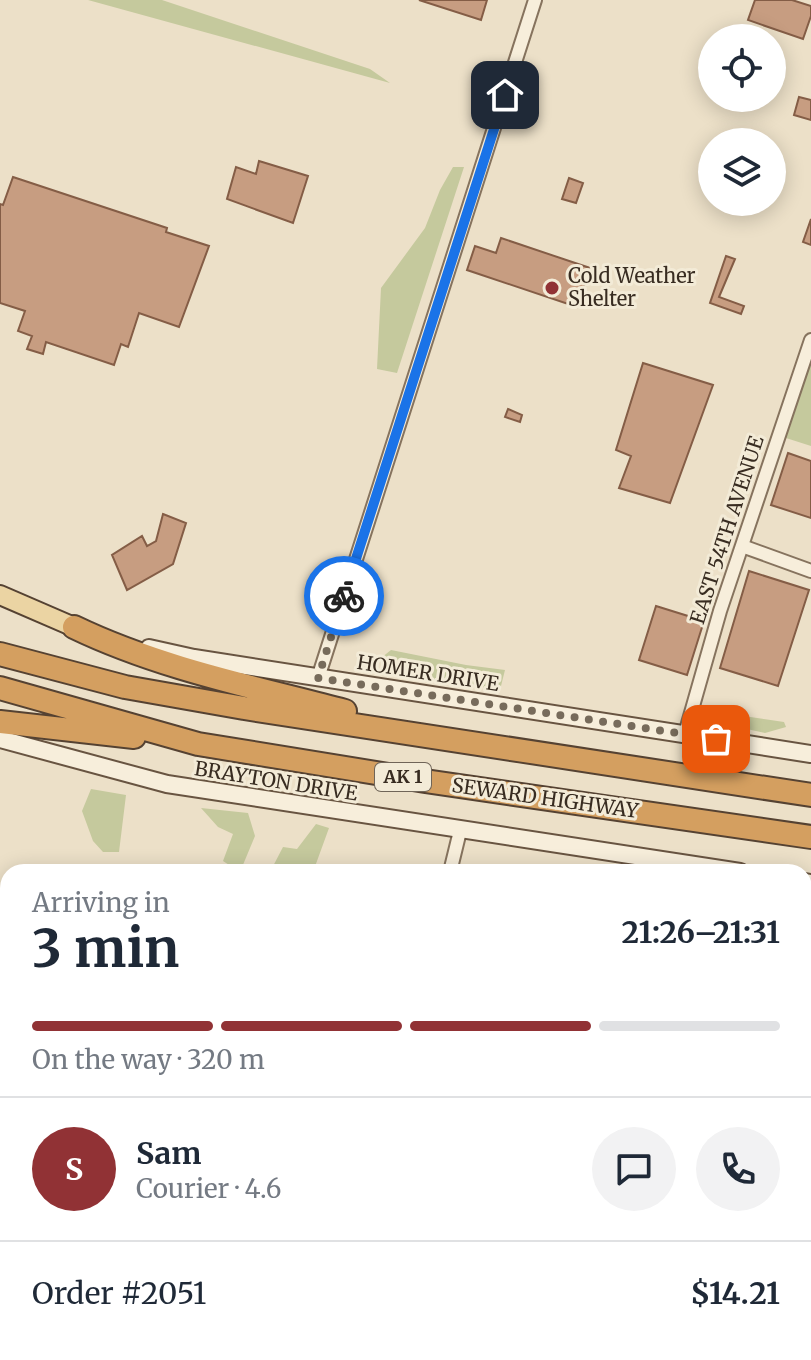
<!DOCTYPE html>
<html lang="en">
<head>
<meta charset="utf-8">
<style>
	:root { --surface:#fff; --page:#f2f2f3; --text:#1f2937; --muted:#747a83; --line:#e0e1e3; --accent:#913235 }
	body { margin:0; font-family:Merriweather,serif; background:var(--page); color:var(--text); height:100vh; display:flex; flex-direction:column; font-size:30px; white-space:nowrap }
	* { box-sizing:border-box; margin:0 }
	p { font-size:26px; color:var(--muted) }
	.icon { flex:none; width:44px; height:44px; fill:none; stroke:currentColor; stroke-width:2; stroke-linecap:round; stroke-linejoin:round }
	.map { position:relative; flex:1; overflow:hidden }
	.panel { position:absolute; left:0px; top:864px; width:812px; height:496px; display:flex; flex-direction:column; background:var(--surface); border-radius:24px 24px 0 0; box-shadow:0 4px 20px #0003 }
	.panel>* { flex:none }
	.tools { position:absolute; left:698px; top:24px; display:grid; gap:16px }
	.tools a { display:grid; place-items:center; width:88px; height:88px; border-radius:50%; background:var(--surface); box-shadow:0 4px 20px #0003; font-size:40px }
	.pin { position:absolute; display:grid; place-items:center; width:68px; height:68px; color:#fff; margin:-34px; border-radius:16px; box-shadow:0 4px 12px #0006 }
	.courier { position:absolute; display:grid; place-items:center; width:80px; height:80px; margin:-40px; border:6px solid #1a73e8; border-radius:50%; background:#fff; color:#222; box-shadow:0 2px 10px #0007 }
	.overview em { font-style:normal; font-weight:700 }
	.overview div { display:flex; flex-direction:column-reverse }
	.overview { display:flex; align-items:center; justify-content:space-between; height:136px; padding:0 32px }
	h1 { font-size:52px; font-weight:700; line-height:60px }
	.bar { display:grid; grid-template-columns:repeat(4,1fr); gap:12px 8px; align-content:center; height:96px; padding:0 32px }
	.bar i { height:10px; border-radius:6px; background:var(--line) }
	.bar .current { background:var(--accent) }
	.bar p { grid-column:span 4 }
	.line { display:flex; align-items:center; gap:20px; padding:0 32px; border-top:2px solid var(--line) }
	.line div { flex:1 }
	.round { display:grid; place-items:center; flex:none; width:84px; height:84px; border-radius:42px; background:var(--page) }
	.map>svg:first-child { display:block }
</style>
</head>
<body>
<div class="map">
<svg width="811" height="1360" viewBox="0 0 811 1360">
	<rect width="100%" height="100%" fill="#ece0c8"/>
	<path fill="#c5c99d" d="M 88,0 L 162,0 L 370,69 L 390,83 Z
		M 453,167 L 464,167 L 397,373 L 377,369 L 381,288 L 425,228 L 440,190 Z
		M 811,362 L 811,446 L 786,438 Z
		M 391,650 L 466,665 L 505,670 L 500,690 L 386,672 L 381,658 Z
		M 703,710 L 784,722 L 786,727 L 765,733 L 701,719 Z
		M 91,789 L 126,795 L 119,852 L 103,852 L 93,841 L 82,811 Z
		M 201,808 L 248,813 L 255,836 L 240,872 L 223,861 L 233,834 L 218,827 Z
		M 316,824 L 329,828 L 313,872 L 270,872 L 283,847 L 297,849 Z"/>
	<path fill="#c79d81" stroke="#845d46" stroke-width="2" d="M 419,0 L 487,0 L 481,20 Z
		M 755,0 L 792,0 L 811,6 L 811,16 L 803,39 L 748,20 Z
		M 799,97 L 811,100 L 811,120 L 794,115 Z
		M 259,161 L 308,176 L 293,223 L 227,199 L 236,167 L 256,174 Z
		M 13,177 L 167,228 L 166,232 L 209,246 L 179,327 L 139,313 L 128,347 L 121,344 L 114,365 L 46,342 L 43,354 L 27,349 L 32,336 L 18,331 L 25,311 L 0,303 L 0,204 L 3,205 Z
		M 569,178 L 583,183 L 576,203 L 562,199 Z
		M 811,219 L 811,245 L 803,242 Z
		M 501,238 L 590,268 L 577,307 L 467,270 L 475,246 L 496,253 Z
		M 726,256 L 735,259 L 719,297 L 744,306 L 741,314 L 710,303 Z
		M 643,363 L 713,385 L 670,503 L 619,488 L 631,456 L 616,450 Z
		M 508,409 L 522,415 L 520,422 L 505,417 Z
		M 788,453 L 811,461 L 811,518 L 771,505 Z
		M 163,514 L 186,523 L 173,564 L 127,590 L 112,555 L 142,536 L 147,546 L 156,541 Z
		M 749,571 L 809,590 L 778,686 L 720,668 Z
		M 656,606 L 704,621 L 687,675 L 639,660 Z
		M 516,866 L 559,872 L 515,872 Z
		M 811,989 L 811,1045 L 804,1039 L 804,997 Z
		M 8,1113 L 8,1137 L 1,1135 Z
		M 0,1138 L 8,1141 L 8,1171 L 0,1168 Z
		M 0,1172 L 8,1174 L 1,1202 L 0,1201 Z
		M 806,1223 L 811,1225 L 811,1251 L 804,1249 Z
		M 0,1261 L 8,1264 L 8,1285 L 0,1282 Z
		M 804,1262 L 811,1264 L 805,1286 L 804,1286 Z
		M 51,1352 L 80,1352 L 81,1356 L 70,1360 L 54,1360 Z
		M 135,1352 L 152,1352 L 153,1360 L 136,1360 Z
		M 167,1352 L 191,1352 L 189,1360 L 166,1360 Z
		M 301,1352 L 322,1352 L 319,1360 L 299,1360 Z
		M 333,1352 L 354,1352 L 351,1360 L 330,1360 Z
		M 541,1352 L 563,1352 L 560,1360 Z
		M 573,1352 L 595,1352 L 592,1360 L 571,1360 Z
		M 605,1352 L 626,1352 L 623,1360 L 602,1360 Z
		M 738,1352 L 764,1352 L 766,1358 L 742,1360 Z
		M 365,1353 L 384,1359 L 384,1360 L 363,1360 Z
		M 637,1353 L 656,1359 L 656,1360 L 635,1360 Z"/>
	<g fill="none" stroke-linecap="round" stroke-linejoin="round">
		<g stroke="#86735e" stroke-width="16">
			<path id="street" d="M 742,546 L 811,571
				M 318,678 L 535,0
				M 685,734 L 720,611 L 811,340
				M 450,872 L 460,831
				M 0,1075 L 4,1064 L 8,1065
				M 804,1139 L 811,1129
				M 4,1247 L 8,1237
				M 441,1352 L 466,1360
				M 487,1360 L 489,1352"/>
		</g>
		<g stroke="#685441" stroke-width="20">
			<path id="secondary" d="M 149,648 L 194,658 L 811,754
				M 0,739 L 167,784 L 740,872
				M 804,882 L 811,883"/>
		</g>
		<g stroke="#554232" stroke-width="22">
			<path id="primary" d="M 0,595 L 74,627"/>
		</g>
		<g stroke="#554232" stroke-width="26">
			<path id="highway" d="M 74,627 C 159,668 254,687 345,711
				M 0,654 L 125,687 L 244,708 L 811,795
				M 0,688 L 198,744 L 425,781 L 811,837
				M 0,722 L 134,737"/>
		</g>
		<use href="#street" stroke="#f7eedb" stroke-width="12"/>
		<use href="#secondary" stroke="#f7eedb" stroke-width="16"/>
		<use href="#primary" stroke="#ebd4a3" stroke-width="18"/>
		<use href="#highway" stroke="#d49f60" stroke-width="22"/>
	</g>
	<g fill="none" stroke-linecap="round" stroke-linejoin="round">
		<path stroke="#776b5b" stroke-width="8" stroke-dasharray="0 14.4" d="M 344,596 L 318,678 L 716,739"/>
		<path stroke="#1a73e8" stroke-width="10" d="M 344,596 L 505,95"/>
	</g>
	<circle fill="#913235" stroke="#f3ebd7" stroke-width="3" cx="552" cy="288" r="8"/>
	<g text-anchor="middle" stroke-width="6" stroke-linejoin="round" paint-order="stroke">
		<rect fill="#f3ebd7" stroke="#706558" stroke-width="2" x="375" y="763" width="56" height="28" rx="6"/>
		<g font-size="18" font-weight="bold" fill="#382c21">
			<text x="403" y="783">AK 1</text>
		</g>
		<g font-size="20" fill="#382c21" stroke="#f3ebd7" text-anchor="start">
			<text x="568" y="283">Cold Weather<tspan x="568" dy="23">Shelter</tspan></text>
		</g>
		<g font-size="20" fill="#382c21" stroke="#f3ebd7">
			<text transform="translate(727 530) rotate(-72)" y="7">EAST 54TH AVENUE</text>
			<text transform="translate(428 673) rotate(9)" y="7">HOMER DRIVE</text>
			<text transform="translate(276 781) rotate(9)" y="7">BRAYTON DRIVE</text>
			<text transform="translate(545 798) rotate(8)" y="7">SEWARD HIGHWAY</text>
		</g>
	</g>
</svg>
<div class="tools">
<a><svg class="icon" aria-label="locate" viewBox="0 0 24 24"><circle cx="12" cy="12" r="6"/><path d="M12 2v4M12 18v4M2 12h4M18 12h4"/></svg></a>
<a><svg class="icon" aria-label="layers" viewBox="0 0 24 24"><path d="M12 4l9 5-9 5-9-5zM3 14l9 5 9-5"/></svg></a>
</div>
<div class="pin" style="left:716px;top:739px;background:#ea580c"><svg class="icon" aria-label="bag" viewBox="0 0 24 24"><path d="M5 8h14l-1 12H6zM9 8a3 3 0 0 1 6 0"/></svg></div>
<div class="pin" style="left:505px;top:95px;background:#1f2937"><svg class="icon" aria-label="home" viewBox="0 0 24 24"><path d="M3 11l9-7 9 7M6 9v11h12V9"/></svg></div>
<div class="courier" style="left:344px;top:596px"><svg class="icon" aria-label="bike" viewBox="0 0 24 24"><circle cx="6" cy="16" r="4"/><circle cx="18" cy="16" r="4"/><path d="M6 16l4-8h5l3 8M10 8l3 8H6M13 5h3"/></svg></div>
<section class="panel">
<div class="overview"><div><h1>3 min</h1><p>Arriving in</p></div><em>21:26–21:31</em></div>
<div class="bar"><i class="current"></i><i class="current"></i><i class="current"></i><i></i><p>On the way · 320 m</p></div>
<div class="line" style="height:144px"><b class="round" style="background:var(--accent);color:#fff">S</b><div><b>Sam</b><p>Courier · 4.6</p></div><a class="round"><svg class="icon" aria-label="chat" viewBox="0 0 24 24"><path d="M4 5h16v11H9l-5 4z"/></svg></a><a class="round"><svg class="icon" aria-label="phone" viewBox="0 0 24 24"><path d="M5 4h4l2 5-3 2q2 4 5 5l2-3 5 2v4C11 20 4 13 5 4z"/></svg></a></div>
<div class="line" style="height:104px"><div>Order #2051</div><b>$14.21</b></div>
</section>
</div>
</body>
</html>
